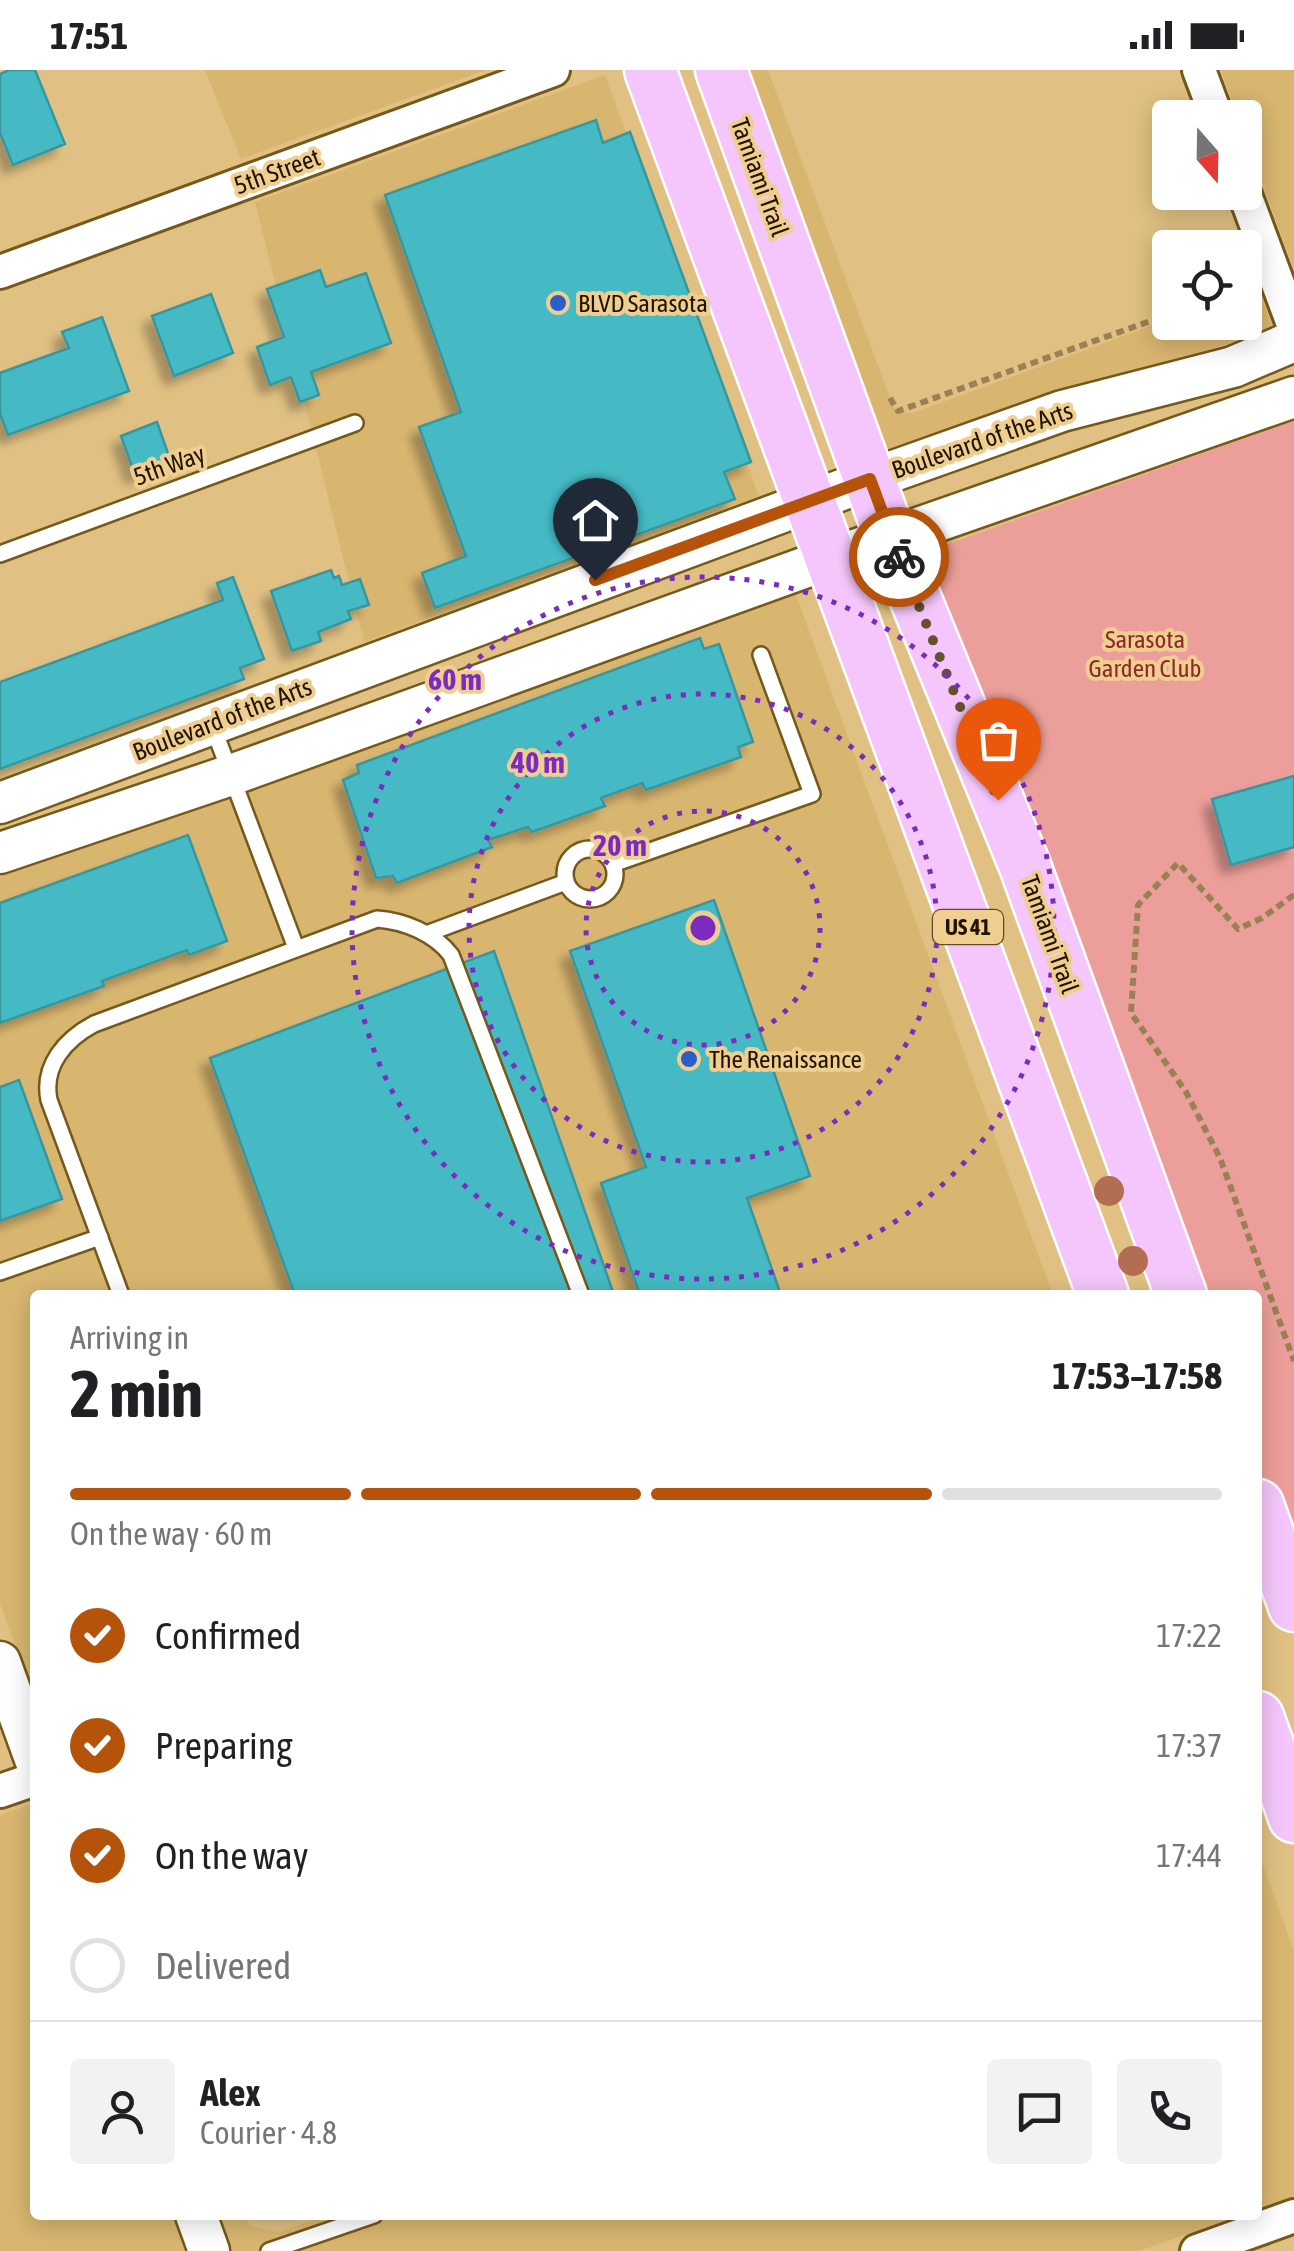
<!DOCTYPE html>
<html lang="en">
<head>
<meta charset="utf-8">
<style>
	:root { --surface:#fff; --page:#f2f2f2; --text:#202124; --muted:#757577; --line:#e0e0e0; --accent:#b45309 }
	body { margin:0; font-family:"Asap Condensed",sans-serif; background:var(--page); color:var(--text); height:100vh; display:flex; flex-direction:column; font-size:38px; white-space:nowrap }
	* { box-sizing:border-box; margin:0 }
	p { font-size:32px; color:var(--muted) }
	.icon { flex:none; width:55px; height:55px; fill:none; stroke:currentColor; stroke-width:2; stroke-linecap:round; stroke-linejoin:round }
	.map { position:relative; flex:1; overflow:hidden }
	.drawer { position:absolute; left:30px; top:1220px; width:1232px; height:930px; display:flex; flex-direction:column; background:var(--surface); border-radius:10px; box-shadow:0 5px 25px #0003 }
	.drawer>* { flex:none }
	.needle { width:65px; rotate:160deg }
	.buttons { position:absolute; left:1152px; top:30px; display:grid; gap:20px }
	.buttons a { display:grid; place-items:center; width:110px; height:110px; border-radius:10px; background:var(--surface); box-shadow:0 5px 25px #0003; font-size:50px }
	.pin { position:absolute; display:grid; place-items:center; width:85px; height:85px; color:#fff; margin:-102px -42px; border-radius:50% 50% 50% 0; rotate:-45deg; box-shadow:0 0 10px #0007 }
	.pin .icon { rotate:45deg }
	.courier { position:absolute; display:grid; place-items:center; width:100px; height:100px; margin:-50px; border:8px solid #b45309; border-radius:50%; background:#fff; color:#222; box-shadow:0 2px 12px #0007 }
	.summary em { font-style:normal; font-weight:700 }
	.summary div { display:flex; flex-direction:column-reverse }
	.summary { display:flex; align-items:center; justify-content:space-between; height:170px; padding:0 40px }
	h1 { font-size:65px; font-weight:700; line-height:75px }
	.bar { display:grid; grid-template-columns:repeat(4,1fr); gap:15px 10px; align-content:center; height:120px; padding:0 40px }
	.bar i { height:12px; border-radius:8px; background:var(--line) }
	.bar .current { background:var(--accent) }
	.bar p { grid-column:span 4 }
	.line { display:flex; align-items:center; gap:25px; padding:0 40px; border-top:2px solid var(--line) }
	.line div { flex:1 }
	.round { display:grid; place-items:center; flex:none; width:105px; height:105px; border-radius:10px; background:var(--page) }
	ol { padding:0 40px; list-style:none }
	li { display:flex; align-items:center; gap:30px; height:110px }
	li p { margin-inline-start:auto }
	li .icon { padding:10px; border-radius:50%; background:var(--accent); color:#fff; stroke-width:4 }
	li:last-child { color:var(--muted) }
	li i { width:55px; height:55px; border:5px solid var(--line); border-radius:50% }
	.status { display:flex; justify-content:space-between; align-items:center; height:70px; padding:0 50px; background:var(--surface); direction:ltr }
	.status svg { height:28px; fill:currentColor }
	.map>svg:first-child { display:block }
</style>
</head>
<body>
<div class="status"><b>17:51</b><svg viewBox="0 0 49 12"><path d="M0 12V9h3v3zM5 12V6h3v6zM10 12V3h3v9zM15 12V0h3v12zM26 1h20v11H26zM47 4h2v5h-2z"/></svg></div>
<div class="map">
<svg width="1294" height="2181" viewBox="0 0 1294 2181">
	<defs>
		<filter id="shadow"><feDropShadow dx="-9" dy="9" stdDeviation="5" flood-color="#0004"/></filter>
	</defs>
	<rect width="100%" height="100%" fill="#e1c183"/>
	<path fill="#d9b670" d="M 205,0 L 486,0 L 241,89 Z
		M 744,0 L 768,0 L 893,336 L 902,343 L 913,343 L 1170,249 L 1170,252 L 1245,252 L 1245,221 L 1258,217 L 1272,256 L 1225,275 L 1054,320 L 881,381 Z
		M 1221,0 L 1294,0 L 1294,199 L 1245,66 L 1245,48 L 1238,47 Z
		M 605,5 L 759,426 L 364,572 L 255,132 Z
		M 796,525 L 1053,1225 L 35,1225 L 35,1631 L 0,1533 L 0,807 L 239,726 Z
		M 29,1735 L 35,1751 L 35,2145 L 175,2145 L 188,2181 L 0,2181 L 0,1745 Z
		M 1258,1781 L 1294,1881 L 1294,2126 L 1258,2139 Z
		M 218,2145 L 243,2145 L 251,2156 L 278,2162 L 327,2145 L 1240,2145 L 1139,2181 L 231,2181 Z"/>
	<path fill="#ec9f9a" d="M 1294,351 L 1294,1514 L 1258,1407 L 1258,1225 L 1195,1225 L 920,484 Z"/>
	<path fill="#45bac4" stroke="#38969e" stroke-width="2.5" filter="url(#shadow)" d="M 9,0 L 35,0 L 65,74 L 13,95 L 0,63 L 0,4 Z
		M 596,50 L 603,73 L 630,62 L 751,392 L 724,402 L 735,429 L 435,538 L 422,503 L 466,486 L 419,357 L 461,342 L 385,125 Z
		M 320,200 L 326,217 L 366,203 L 391,273 L 311,302 L 319,325 L 300,332 L 291,307 L 270,315 L 257,277 L 284,267 L 267,219 Z
		M 211,224 L 233,283 L 174,306 L 152,246 Z
		M 102,247 L 129,321 L 8,365 L 0,344 L 0,303 L 69,278 L 62,262 Z
		M 157,352 L 171,392 L 135,405 L 121,366 Z
		M 331,500 L 334,508 L 339,506 L 342,515 L 360,509 L 369,535 L 348,541 L 351,549 L 318,562 L 321,571 L 292,581 L 271,521 Z
		M 233,507 L 264,589 L 240,598 L 244,609 L 0,699 L 0,612 L 223,530 L 217,513 Z
		M 700,568 L 704,579 L 719,574 L 753,672 L 738,677 L 741,687 L 646,720 L 642,713 L 601,728 L 605,736 L 532,762 L 528,757 L 488,770 L 492,777 L 397,813 L 393,806 L 376,808 L 343,710 L 359,703 L 357,695 Z
		M 1294,706 L 1294,777 L 1231,795 L 1212,729 Z
		M 188,765 L 227,871 L 189,885 L 187,880 L 102,911 L 104,916 L 0,953 L 0,833 Z
		M 714,830 L 810,1106 L 747,1128 L 781,1225 L 640,1225 L 601,1113 L 646,1097 L 570,881 Z
		M 494,881 L 614,1225 L 295,1225 L 210,988 Z
		M 19,1010 L 62,1129 L 0,1151 L 0,1017 Z"/>
	<g fill="none" stroke-linecap="round" stroke-linejoin="round">
		<g stroke="#765919" stroke-width="20">
			<path id="service" d="M 0,484 L 355,353
				M 213,657 L 296,878
				M565 804a25 25 0 1 1 50 0a25 25 0 1 1-50 0Z
				M 613,794 L 812,724 L 761,585
				M 426,864 L 566,812
				M 0,1202 L 100,1167
				M 121,1225 L 49,1030 C 42,995 66,969 94,954 L 377,849 C 404,851 434,863 451,885 L 581,1225
				M 269,2181 L 374,2145"/>
		</g>
		<g stroke="#765919" stroke-width="38">
			<path id="minor" d="M 1199,0 L 1217,48
				M 1244,122 L 1294,257
				M 0,202 L 553,0
				M 0,1721 L 35,1709
				M 1197,2181 L 1294,2146"/>
		</g>
		<g stroke="#765919" stroke-width="45">
			<path id="tertiary" d="M 0,733 L 871,409 L 1062,341 L 1233,297 L 1294,271
				M 0,783 L 231,705 L 809,496 L 1294,327
				M 0,1592 L 35,1689
				M 196,2145 L 209,2181"/>
		</g>
		<g stroke="#fff" stroke-width="55">
			<path id="primary" d="M 650,0 L 1103,1225
				M 721,0 L 891,469 L 1025,796 L 1181,1225
				M 1258,1435 L 1294,1536
				M 1258,1647 L 1294,1747"/>
		</g>
		<path stroke="#9a8153" stroke-width="6" stroke-dasharray="8 5" stroke-linecap="butt" d="M 890,328 L 898,341 L 1170,244
			M 1294,825 L 1262,848 L 1238,859 L 1178,793 L 1138,835 L 1131,943 L 1186,1022 L 1220,1088 L 1294,1291"/>
		<use href="#service" stroke="#fff" stroke-width="15"/>
		<use href="#minor" stroke="#fff" stroke-width="32"/>
		<use href="#tertiary" stroke="#fff" stroke-width="40"/>
		<use href="#primary" stroke="#f5c6fb" stroke-width="50"/>
	</g>
	<g fill="#b26d53">
		<circle cx="1109" cy="1121" r="15"/>
		<circle cx="1133" cy="1191" r="15"/>
	</g>
	<g fill="none" stroke-linecap="round" stroke-linejoin="round">
		<path stroke="#64512e" stroke-width="10" stroke-dasharray="0 18" d="M 899,487 L 998,730"/>
		<path stroke="#b45309" stroke-width="12" d="M 595,510 L 870,409 L 899,487"/>
	</g>
	<g fill="none" stroke="#7b2cbf" stroke-width="5" stroke-dasharray="5 10">
		<circle cx="703" cy="858" r="117"/>
		<circle cx="703" cy="858" r="234"/>
		<circle cx="703" cy="858" r="351"/>
	</g>
	<g fill="#2b5dcb" stroke="#efce90" stroke-width="4">
		<circle cx="558" cy="233" r="10"/>
		<circle cx="689" cy="989" r="10"/>
	</g>
	<g text-anchor="middle" stroke-width="8" stroke-linejoin="round" paint-order="stroke">
		<rect fill="#efce90" stroke="#5e4c2b" stroke-width="2.5" x="933" y="840" width="70" height="34" rx="8"/>
		<g font-size="22" font-weight="bold" fill="#201400">
			<text x="968" y="865">US 41</text>
		</g>
		<g font-size="25" fill="#201400" stroke="#efce90">
			<text transform="translate(277 101) rotate(-20)" y="9">5th Street</text>
			<text transform="translate(760 107) rotate(70)" y="9">Tamiami Trail</text>
			<text transform="translate(982 370) rotate(-19)" y="9">Boulevard of the Arts</text>
			<text transform="translate(169 395) rotate(-20)" y="9">5th Way</text>
			<text transform="translate(222 649) rotate(-21)" y="9">Boulevard of the Arts</text>
			<text transform="translate(1050 864) rotate(70)" y="9">Tamiami Trail</text>
		</g>
		<g font-size="25" fill="#201400" stroke="#efce90" text-anchor="start">
			<text x="578" y="242">BLVD Sarasota</text>
			<text x="709" y="998">The Renaissance</text>
		</g>
		<g font-size="25" fill="#8c292c" stroke="#efce90">
			<text x="1145" y="578">Sarasota<tspan x="1145" dy="29">Garden Club</tspan></text>
		</g>
	</g>
	<circle cx="703" cy="858" r="15" fill="#7b2cbf" stroke="#efce90" stroke-width="5"/>
	<g font-size="30" text-anchor="middle" font-weight="bold" fill="#7b2cbf" stroke="#efce90" stroke-width="8" stroke-linejoin="round" paint-order="stroke">
		<text x="455" y="620">60 m</text>
		<text x="538" y="703">40 m</text>
		<text x="620" y="786">20 m</text>
	</g>
</svg>
<div class="buttons">
<a><svg class="needle" viewBox="-14 -14 28 28"><path d="M0-13l5 13h-10z" fill="#e53935"/><path d="M0 13l5-13h-10z" fill="#757577"/></svg></a>
<a><svg class="icon" aria-label="locate" viewBox="0 0 24 24"><circle cx="12" cy="12" r="6"/><path d="M12 2v4M12 18v4M2 12h4M18 12h4"/></svg></a>
</div>
<div class="pin" style="left:998px;top:730px;background:#ea580c"><svg class="icon" aria-label="bag" viewBox="0 0 24 24"><path d="M5 8h14l-1 12H6zM9 8a3 3 0 0 1 6 0"/></svg></div>
<div class="pin" style="left:595px;top:510px;background:#1f2937"><svg class="icon" aria-label="home" viewBox="0 0 24 24"><path d="M3 11l9-7 9 7M6 9v11h12V9"/></svg></div>
<div class="courier" style="left:899px;top:487px"><svg class="icon" aria-label="bike" viewBox="0 0 24 24"><circle cx="6" cy="16" r="4"/><circle cx="18" cy="16" r="4"/><path d="M6 16l4-8h5l3 8M10 8l3 8H6M13 5h3"/></svg></div>
<section class="drawer">
<div class="summary"><div><h1>2 min</h1><p>Arriving in</p></div><em>17:53–17:58</em></div>
<div class="bar"><i class="current"></i><i class="current"></i><i class="current"></i><i></i><p>On the way · 60 m</p></div>
<ol>
<li><svg class="icon" aria-label="check" viewBox="0 0 24 24"><path d="M5 12l5 5 9-10"/></svg>Confirmed<p>17:22</p></li>
<li><svg class="icon" aria-label="check" viewBox="0 0 24 24"><path d="M5 12l5 5 9-10"/></svg>Preparing<p>17:37</p></li>
<li><svg class="icon" aria-label="check" viewBox="0 0 24 24"><path d="M5 12l5 5 9-10"/></svg>On the way<p>17:44</p></li>
<li><i></i>Delivered</li>
</ol>
<div class="line" style="height:180px"><a class="round"><svg class="icon" aria-label="person" viewBox="0 0 24 24"><circle cx="12" cy="8" r="4"/><path d="M4 21q1-7 8-7t8 7"/></svg></a><div><b>Alex</b><p>Courier · 4.8</p></div><a class="round"><svg class="icon" aria-label="chat" viewBox="0 0 24 24"><path d="M4 5h16v11H9l-5 4z"/></svg></a><a class="round"><svg class="icon" aria-label="phone" viewBox="0 0 24 24"><path d="M5 4h4l2 5-3 2q2 4 5 5l2-3 5 2v4C11 20 4 13 5 4z"/></svg></a></div>
</section>
</div>
</body>
</html>
